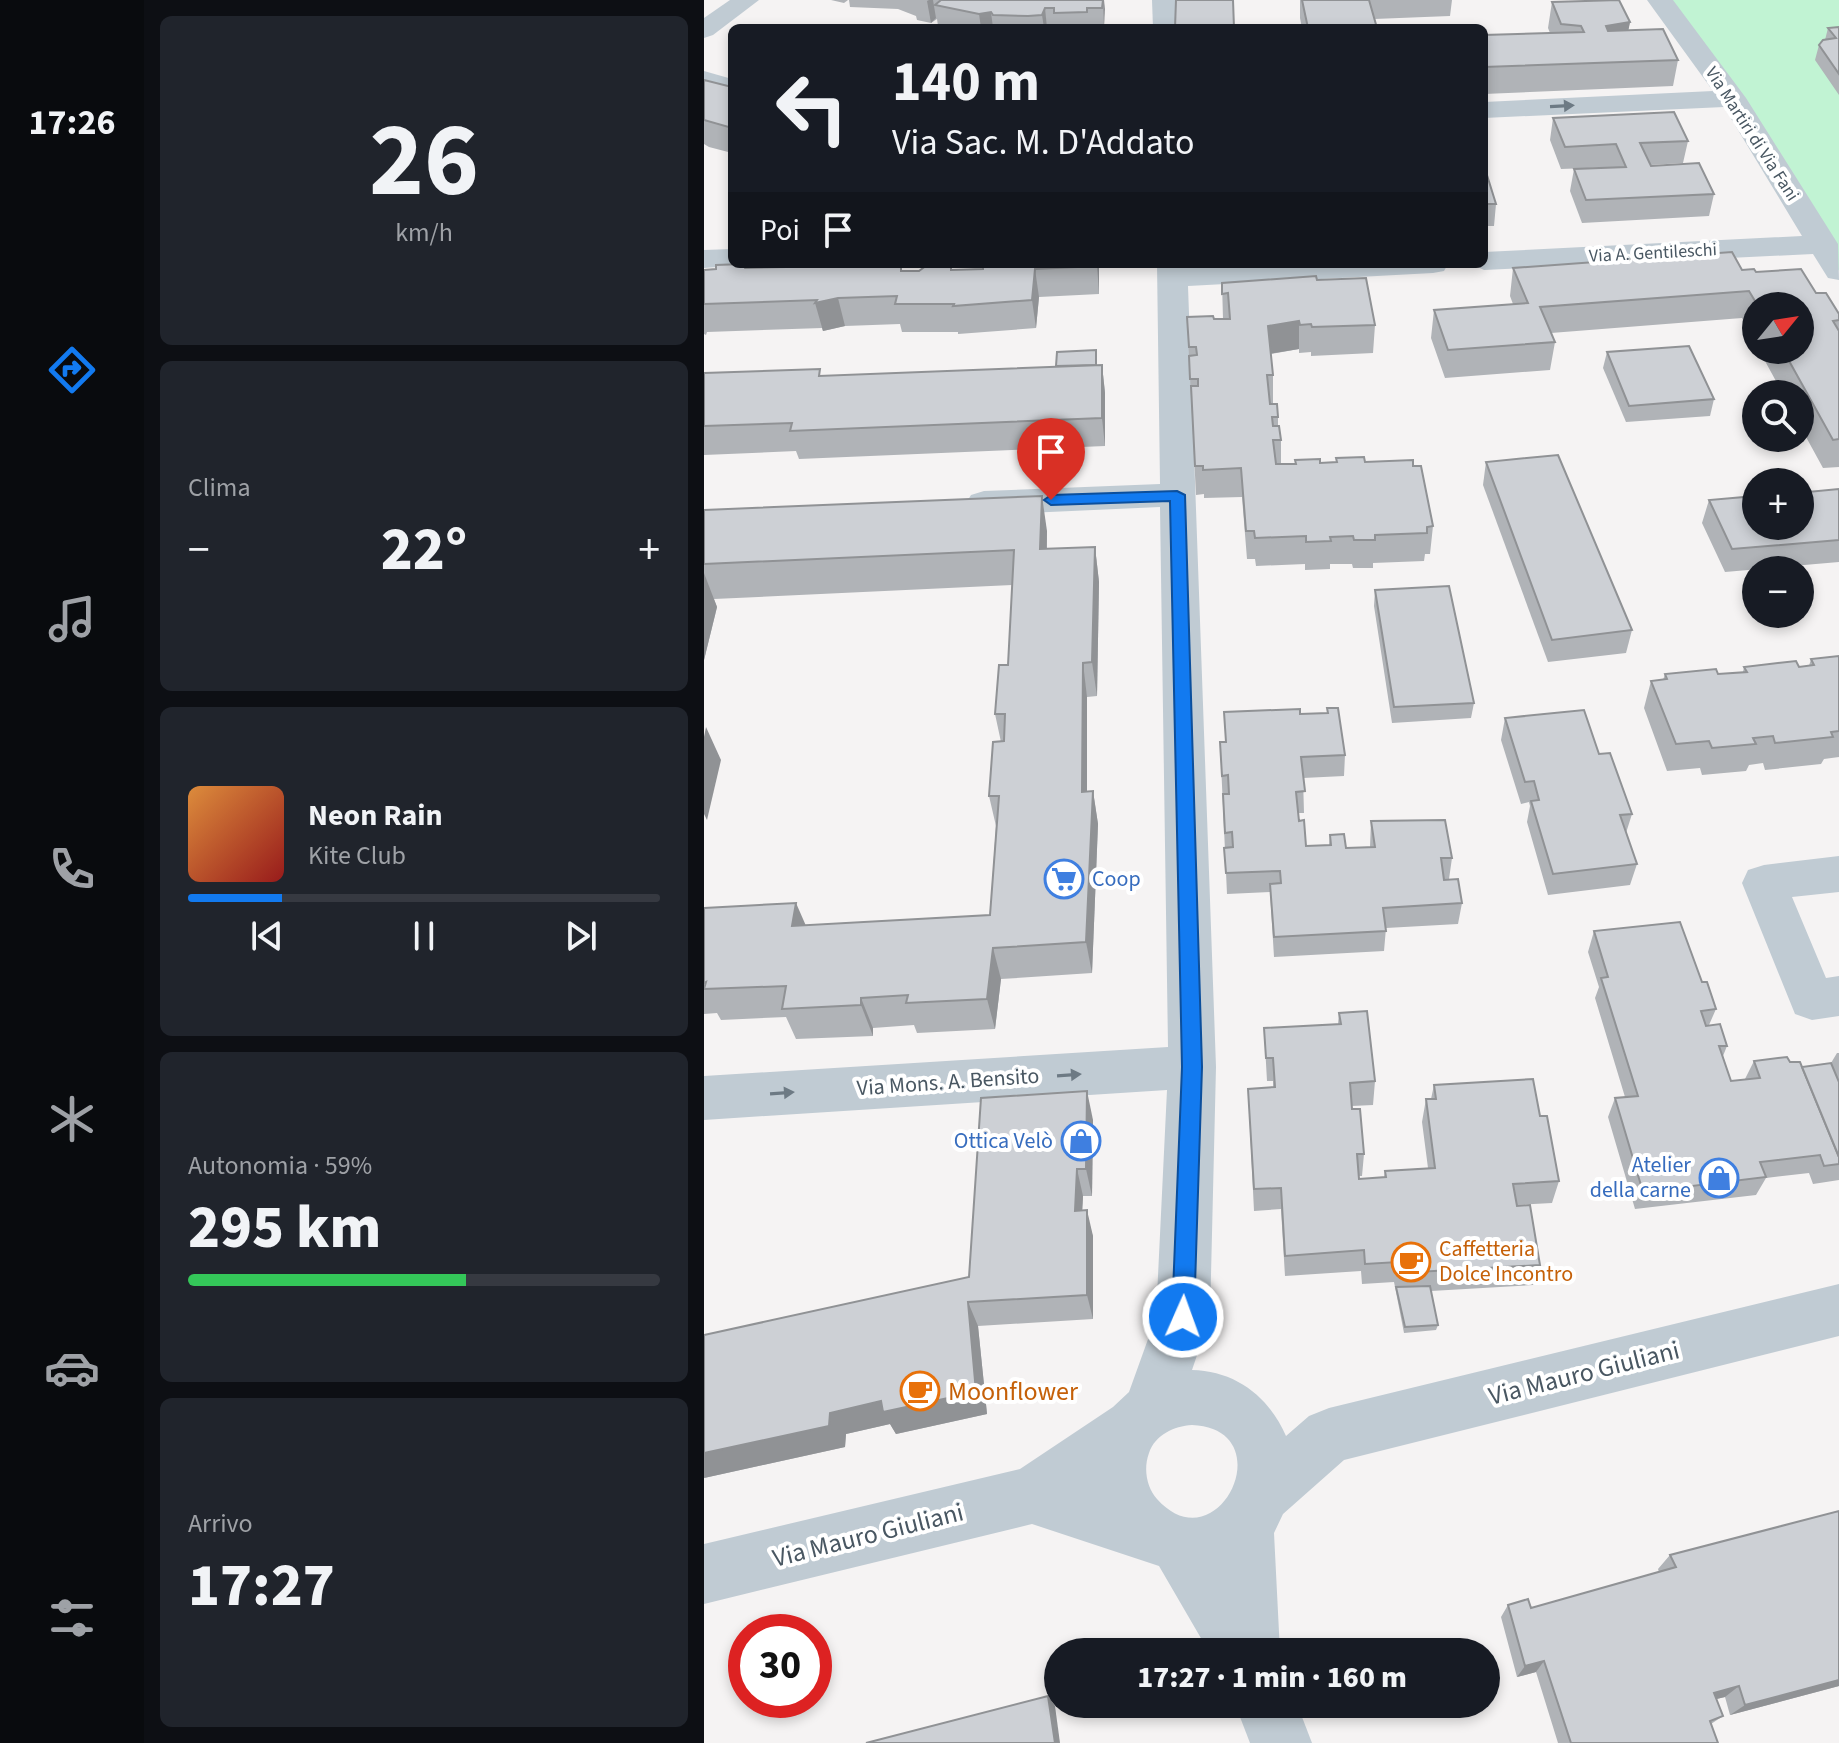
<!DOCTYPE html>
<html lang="it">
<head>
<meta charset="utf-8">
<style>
	body { margin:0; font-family:"Source Sans 3",sans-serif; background:#20242c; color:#f1f3f6; height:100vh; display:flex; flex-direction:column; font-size:30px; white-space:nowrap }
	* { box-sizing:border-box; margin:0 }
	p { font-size:26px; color:#9ea1a6 }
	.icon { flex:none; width:44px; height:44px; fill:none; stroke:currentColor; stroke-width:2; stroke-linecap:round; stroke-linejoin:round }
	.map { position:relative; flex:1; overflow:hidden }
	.side { display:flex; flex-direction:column; gap:16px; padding:16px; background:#0d0f14; width:560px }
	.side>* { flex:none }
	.top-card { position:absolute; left:24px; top:24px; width:760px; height:244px; border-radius:12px; box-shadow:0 4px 12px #0003; background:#171b24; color:#f1f3f6; overflow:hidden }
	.needle { width:52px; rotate:60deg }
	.controls { position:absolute; left:1038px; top:292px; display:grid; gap:16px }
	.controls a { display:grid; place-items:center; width:72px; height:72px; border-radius:50%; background:#171b24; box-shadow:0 4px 12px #0003; font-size:40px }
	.speed { position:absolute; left:24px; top:1614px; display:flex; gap:16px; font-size:40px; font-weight:700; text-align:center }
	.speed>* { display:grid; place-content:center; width:104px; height:104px; border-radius:50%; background:#171b24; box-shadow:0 4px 12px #0003; line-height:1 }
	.speed .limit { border:12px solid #d22; background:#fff; color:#111 }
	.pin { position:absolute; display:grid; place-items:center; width:68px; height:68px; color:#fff; margin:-82px -34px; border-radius:50% 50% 50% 0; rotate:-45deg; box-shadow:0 0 8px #0007 }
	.pin .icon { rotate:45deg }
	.me { position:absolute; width:88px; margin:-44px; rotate:2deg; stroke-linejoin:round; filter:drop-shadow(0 0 6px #0008) }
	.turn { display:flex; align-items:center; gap:28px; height:168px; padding:0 32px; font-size:36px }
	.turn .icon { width:104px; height:104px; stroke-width:2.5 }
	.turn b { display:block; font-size:56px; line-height:68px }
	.then { display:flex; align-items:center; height:76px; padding:0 32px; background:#0003; gap:16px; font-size:30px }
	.big { font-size:60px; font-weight:800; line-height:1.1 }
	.side .card { flex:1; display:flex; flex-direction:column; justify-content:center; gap:12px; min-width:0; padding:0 28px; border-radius:12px; background:#20242c }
	.side .dial { align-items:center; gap:0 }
	.dial b { font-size:104px; line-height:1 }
	.song { display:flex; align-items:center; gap:24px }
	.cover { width:96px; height:96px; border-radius:12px; background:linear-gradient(135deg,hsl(30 70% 55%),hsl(0 70% 35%)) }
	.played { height:8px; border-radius:4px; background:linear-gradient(90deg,#127af0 20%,#363941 20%) }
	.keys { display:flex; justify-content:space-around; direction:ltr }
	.heat { display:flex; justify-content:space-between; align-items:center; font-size:44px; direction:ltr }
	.charge { height:12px; border-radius:6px; background:linear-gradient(90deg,#34c759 59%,#363941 0) }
	.trip { position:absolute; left:340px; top:1638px; width:456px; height:80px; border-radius:40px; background:#171b24; box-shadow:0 4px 12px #0003; font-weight:800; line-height:80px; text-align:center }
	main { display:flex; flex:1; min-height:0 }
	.tab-bar { display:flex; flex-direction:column; width:144px; justify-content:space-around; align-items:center; background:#090b0e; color:#9ea1a6 }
	.tab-bar .icon { width:56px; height:56px }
	.tab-bar .current { color:#127af0 }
	.tab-bar b { font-size:36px; color:#f1f3f6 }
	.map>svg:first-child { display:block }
</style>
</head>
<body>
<main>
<nav class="tab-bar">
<b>17:26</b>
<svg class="icon current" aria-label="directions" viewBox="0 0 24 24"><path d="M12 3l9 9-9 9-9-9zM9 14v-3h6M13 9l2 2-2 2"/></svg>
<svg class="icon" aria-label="music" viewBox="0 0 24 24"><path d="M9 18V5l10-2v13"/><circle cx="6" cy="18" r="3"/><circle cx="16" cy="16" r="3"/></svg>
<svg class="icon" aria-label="phone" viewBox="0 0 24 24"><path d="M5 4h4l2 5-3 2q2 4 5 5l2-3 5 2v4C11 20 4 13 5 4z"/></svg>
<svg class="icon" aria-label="climate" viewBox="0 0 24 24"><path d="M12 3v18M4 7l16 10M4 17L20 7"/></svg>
<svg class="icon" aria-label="car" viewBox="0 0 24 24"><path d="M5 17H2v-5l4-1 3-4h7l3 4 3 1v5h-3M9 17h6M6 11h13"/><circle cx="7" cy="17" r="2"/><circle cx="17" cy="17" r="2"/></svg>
<svg class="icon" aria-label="filters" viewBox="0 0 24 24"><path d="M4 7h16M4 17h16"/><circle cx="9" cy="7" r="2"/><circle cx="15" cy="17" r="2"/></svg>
</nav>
<section class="side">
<div class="card dial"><b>26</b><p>km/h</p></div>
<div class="card"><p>Clima</p>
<div class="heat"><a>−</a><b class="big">22°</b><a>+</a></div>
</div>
<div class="card">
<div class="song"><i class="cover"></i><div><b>Neon Rain</b><p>Kite Club</p></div></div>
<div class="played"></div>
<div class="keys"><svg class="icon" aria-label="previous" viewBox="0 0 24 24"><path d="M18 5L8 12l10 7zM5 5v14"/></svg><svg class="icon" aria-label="pause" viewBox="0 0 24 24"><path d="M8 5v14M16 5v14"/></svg><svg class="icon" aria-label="next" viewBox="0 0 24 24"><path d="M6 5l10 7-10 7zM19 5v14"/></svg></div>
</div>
<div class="card"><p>Autonomia · 59%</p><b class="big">295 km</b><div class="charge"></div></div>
<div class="card"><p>Arrivo</p><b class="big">17:27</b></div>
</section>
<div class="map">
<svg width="1135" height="1743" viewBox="0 0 1135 1743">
	<rect width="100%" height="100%" fill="#f5f3f3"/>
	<polygon fill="#c1f3d3" points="957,0 1135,0 1135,271 1028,98"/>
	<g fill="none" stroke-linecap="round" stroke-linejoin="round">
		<g fill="#c0cbd3" fill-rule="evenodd">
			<polygon points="448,0 474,0 475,28 449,28"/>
			<polygon points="943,0 969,0 1042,98 1134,244 1135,280 1124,278 1109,254 780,270 767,264 780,264 780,252 1098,236 1020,107 780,118 780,102 1009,91"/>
			<polygon points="0,71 28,79 28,95 0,87"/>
			<polygon points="28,249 28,264 39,265 0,268 0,250"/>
			<path d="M453 264H483L484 267 744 264 740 271 729 273 484 286 512 1067 506 1317 488 1370C532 1371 565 1397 582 1436L605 1416 625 1408 1135 1284V1336L640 1460 579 1514 570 1533 576 1652H505L455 1566 328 1524 0 1604V1544L316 1469 409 1407 425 1392 452 1317 463 1090 0 1120V1076L464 1047 456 507 280 515 267 511 262 503 267 495 280 491 456 484ZM488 1425C580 1429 514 1567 453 1499 443 1488 439 1469 445 1453 451 1435 470 1426 488 1425Z"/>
			<polygon points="1135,856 1135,892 1088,897 1122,978 1135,976 1135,1016 1108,1020 1091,1014 1038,883 1044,870 1060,865"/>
			<polygon points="531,1704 593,1704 608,1743 546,1743"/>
		</g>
		<polygon fill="#c0cbd3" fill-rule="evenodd" points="26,0 55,0 9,35 0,38 0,18"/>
	</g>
	<g fill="#b0b3b7">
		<polygon points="127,0 144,0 140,3"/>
		<polygon points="145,0 400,0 400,28 241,28 234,26 233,19 227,23 213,20 212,16 194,9 146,7"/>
		<polygon points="596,0 748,0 746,16 670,19 673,28 598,28 596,18"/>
		<polygon points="848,2 926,22 924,30 974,60 969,86 780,94 780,35 846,33 844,28"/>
		<polygon points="1135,27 1135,95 1111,60 1115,45 1121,40 1124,28"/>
		<polygon points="0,80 28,87 28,153 5,147 0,144"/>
		<polygon points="849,118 984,141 979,163 946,165 1010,194 1005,216 878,223 866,191 870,169 909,167 857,169 846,140"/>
		<polygon points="780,172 792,204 790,226 780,226"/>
		<polygon points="197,264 198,271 327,267 327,264 395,264 395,294 335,297 332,328 254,334 254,332 198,332 196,324 141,326 119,331 118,328 3,332 2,335 0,334 0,270"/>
		<polygon points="809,268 1038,270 1052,272 1112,293 1135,314 1135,467 1119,468 1096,426 1096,394 1079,394 1055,350 1096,350 1096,306 1052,306 1052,345 1038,318 847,333 851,342 846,370 741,378 727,338 730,310 809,304 806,296"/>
		<polygon points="613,280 671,325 669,353 607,356 607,352 595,353 595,349 567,354 569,375 569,403 574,417 574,426 577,440 577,464 632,462 632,458 709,466 729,526 726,554 721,554 720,561 669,563 669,568 649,568 648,564 626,564 626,569 601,570 601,564 552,566 551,559 543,559 538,497 500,498 500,494 492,495 483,317 519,319 518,283"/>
		<polygon points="903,352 1010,399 1006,416 922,422 899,368"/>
		<polygon points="398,365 401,393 401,446 95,459 92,451 0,455 0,373 118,376"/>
		<polygon points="782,462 928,630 922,653 844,662 779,485"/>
		<polygon points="1048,489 1104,492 1135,489 1135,562 1021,572 998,523 1005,500 1046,497"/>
		<polygon points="0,510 343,531 343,549 391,547 395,582 393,696 383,697 383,792 389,791 394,824 388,973 297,979 291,1029 213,1033 210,1025 169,1028 169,1036 92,1039 82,1017 17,1020 13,1013 0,1014 0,908 101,925 286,915 292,826 285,796 297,742 291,714 304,665 308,585 10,599 13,607 0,660"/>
		<polygon points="671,590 770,703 767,718 688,723 670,606"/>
		<polygon points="1135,656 1135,757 1120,759 1117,764 1061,770 1059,763 1045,765 1042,771 998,775 996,768 963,771 940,708 947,681 959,680 961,674 1014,674 1039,672 1040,667 1105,666 1107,659"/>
		<polygon points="623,708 641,755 640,776 599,778 600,813 594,813 595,821 602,846 625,845 626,835 642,848 666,847 667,821 748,858 745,879 740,879 758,903 754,924 682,928 680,951 570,957 566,892 523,894 516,742 521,742 596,714 623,713"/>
		<polygon points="801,718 895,754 928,814 922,833 933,864 926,885 844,895 823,822 826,806 825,802 817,804 797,740"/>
		<polygon points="890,931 998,982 1012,1009 1005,1025 1023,1046 1019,1056 1027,1081 1041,1079 1050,1061 1086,1062 1098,1067 1127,1063 1133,1053 1135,1053 1135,1180 1109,1184 1105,1173 1062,1178 1052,1195 931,1209 904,1117 911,1098 921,1097 891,998 895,987 884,952"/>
		<polygon points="635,1013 671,1081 669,1105 648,1106 660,1154 658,1176 655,1176 655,1179 680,1177 681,1171 724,1168 718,1122 722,1099 727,1099 730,1085 836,1116 855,1181 848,1203 813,1205 836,1265 829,1285 727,1291 734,1325 732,1330 700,1333 690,1282 658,1284 657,1271 581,1276 577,1209 550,1211 544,1089 569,1087 569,1081 563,1081 560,1028 634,1024"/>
		<polygon points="389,1120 388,1196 379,1196 378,1210 389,1236 389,1319 274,1326 283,1414 192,1434 186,1424 142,1434 141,1447 0,1478 265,1277"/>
		<polygon points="1135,1511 1135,1686 1026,1715 1021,1697 1012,1699 1019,1716 1007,1724 1014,1743 854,1743 832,1672 813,1677 797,1617 804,1605 827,1608 955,1572 954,1569 966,1555"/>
	</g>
	<g fill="#909295">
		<polygon points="225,0 229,0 232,18 227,23 223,1"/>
		<polygon points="399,0 400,0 401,9 400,28"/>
		<polygon points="341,8 343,28 340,28 338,15"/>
		<polygon points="287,12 289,28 277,28 275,14"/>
		<polygon points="926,22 921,48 898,53 902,26"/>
		<polygon points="393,264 395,264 395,294"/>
		<polygon points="331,269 335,297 332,328 328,300"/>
		<polygon points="134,298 141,326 119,331 111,303"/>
		<polygon points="595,321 595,349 564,354 564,326"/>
		<polygon points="398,365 401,393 401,446 398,418"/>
		<polygon points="338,496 343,531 342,584 336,549"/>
		<polygon points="391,547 395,582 393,696 388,662"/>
		<polygon points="0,573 13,607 0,660"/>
		<polygon points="379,663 383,697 383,825 378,792"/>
		<polygon points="2,727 17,760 3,820 0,814 0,737"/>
		<polygon points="389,791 394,824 388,973 382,942"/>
		<polygon points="92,903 106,935 88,926"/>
		<polygon points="289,948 297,979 291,1029 283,999"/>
		<polygon points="157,998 169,1028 169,1036 157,1005"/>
		<polygon points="383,1091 389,1120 388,1196 382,1169"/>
		<polygon points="373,1169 379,1196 377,1237 371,1211"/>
		<polygon points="383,1210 389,1236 389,1319 383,1295"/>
		<polygon points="264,1302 274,1326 283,1414 192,1434 186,1424 142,1434 141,1447 0,1478 0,1453 126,1413"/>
		<polygon points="840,1661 832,1672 813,1677 821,1666"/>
		<polygon points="1135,1680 1135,1686 1026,1715 1041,1705"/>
		<polygon points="1035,1686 1021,1697 996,1703 1010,1693"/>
		<polygon points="344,1696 351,1706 356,1743 351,1743"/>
	</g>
	<g fill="#cdd0d5" stroke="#909295" stroke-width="2">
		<polygon points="237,0 399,0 398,8 383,8 383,12 350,13 350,8 341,8 338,15 324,16 289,15 287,12 275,14 231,5"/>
		<polygon points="472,0 529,0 530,28 471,28"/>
		<polygon points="598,0 665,0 673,28 604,28"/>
		<polygon points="915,0 926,22 902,26 904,31 959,29 974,60 780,67 780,35 880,32 877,26 857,24 848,2"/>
		<polygon points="1135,27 1135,74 1115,45 1119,40 1132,38 1124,28"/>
		<polygon points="0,80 28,87 28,128 0,120"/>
		<polygon points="970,112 984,141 936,143 947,166 995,163 1010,194 882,200 870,169 922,167 912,144 861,147 849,118"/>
		<polygon points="780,172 782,172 792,204 780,204"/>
		<polygon points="1028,252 1038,270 1050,269 1052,272 1097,269 1112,293 1122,293 1135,314 1135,320 1129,321 1135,331 1135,439 1129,440 1079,350 1096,350 1096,306 1054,306 1045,291 836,307 851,342 744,350 730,310 824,303 809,268"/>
		<polygon points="39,264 41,268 82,267 87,264 113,264 112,266 147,266 147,264 197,264 197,271 215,271 223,265 247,265 247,270 279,269 279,264 308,264 310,267 330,266 331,264 393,264 393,266 331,269 328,300 249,306 250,304 191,304 193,296 134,298 111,303 113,300 0,304 0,270 12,269 12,265"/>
		<polygon points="612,276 613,280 662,278 671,325 608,327 607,324 596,325 595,321 564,326 569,375 563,375 566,404 573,404 574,417 568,417 569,426 575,426 577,440 569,440 572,464 592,464 591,460 616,459 616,463 633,462 632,458 660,457 661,462 709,460 709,466 717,466 729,526 723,527 723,533 671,535 671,540 650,540 649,536 626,537 627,541 602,542 602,536 551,538 550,531 542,531 537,468 499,470 499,466 491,466 487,386 494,386 494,379 486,379 485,356 493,355 492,347 485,347 483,317 509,316 510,319 526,319 524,293 518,294 518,283"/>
		<polygon points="985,346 1010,399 925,406 903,352"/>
		<polygon points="392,350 392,365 352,366 353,352"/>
		<polygon points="398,365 398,418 86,431 88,423 0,426 0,373 116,369 115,376"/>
		<polygon points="854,455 928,630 848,640 782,462"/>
		<polygon points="1096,485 1100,485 1104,492 1135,489 1135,540 1028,549 1005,500 1051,496 1048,489 1052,489 1052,526 1096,526"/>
		<polygon points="338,496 336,549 391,547 388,662 379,663 378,792 389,791 382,942 289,948 283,999 202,1003 204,995 157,998 157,1005 78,1009 82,986 0,989 2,982 0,983 0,908 92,903 88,926 286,915 295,796 285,796 289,742 300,741 301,714 291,714 295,665 304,665 310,550 0,564 0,510"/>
		<polygon points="745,586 770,703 690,707 671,590"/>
		<polygon points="1135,656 1135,731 1127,732 1129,737 1071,743 1069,736 1049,738 1052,744 1008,748 1005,741 972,744 947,681 963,679 961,674 1012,669 1014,674 1043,672 1040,667 1092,661 1095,667 1110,665 1107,659"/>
		<polygon points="623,708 634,708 641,755 597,757 601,791 592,792 595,821 600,820 602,846 627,845 626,835 640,834 642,848 671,847 667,821 741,820 748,858 737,858 740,880 754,879 758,903 679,908 682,931 570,937 566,884 577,883 576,871 522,873 520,848 529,847 528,832 521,833 519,794 525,794 524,775 518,776 516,742 522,742 520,712 596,709 596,714 624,713"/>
		<polygon points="880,710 895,754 906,753 928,814 916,815 933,864 849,874 827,801 835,800 830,781 821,782 801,718"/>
		<polygon points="976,922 998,982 1003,982 1012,1009 997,1011 1002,1026 1016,1024 1023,1046 1015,1046 1027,1081 1056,1078 1050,1061 1083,1057 1086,1062 1096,1062 1135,1157 1135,1164 1120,1166 1116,1155 1056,1162 1062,1177 939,1192 911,1098 934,1096 897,978 904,977 890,931"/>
		<polygon points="663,1011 671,1081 646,1083 648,1109 656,1109 660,1154 653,1154 655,1179 682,1177 681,1171 731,1168 722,1099 732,1099 730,1085 829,1079 836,1116 843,1116 855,1181 809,1184 813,1206 826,1205 836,1265 695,1273 694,1262 661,1264 660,1250 581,1256 577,1188 550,1189 544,1089 571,1087 569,1058 562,1058 560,1028 637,1024 635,1013"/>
		<polygon points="1127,1063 1135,1082 1135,1157 1098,1067"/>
		<polygon points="383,1091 382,1169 373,1169 371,1211 383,1210 383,1295 264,1302 272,1392 179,1412 177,1401 126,1413 125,1426 0,1453 0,1335 265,1277 277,1098"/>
		<polygon points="726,1286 734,1325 701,1327 692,1287"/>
		<polygon points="1135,1511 1135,1680 1041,1705 1035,1686 1010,1693 1019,1716 1006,1721 1014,1743 867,1743 840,1661 821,1666 804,1605 824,1599 827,1608 972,1567 966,1555"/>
		<polygon points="344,1696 351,1743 162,1743"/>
	</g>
	<defs><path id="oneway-solid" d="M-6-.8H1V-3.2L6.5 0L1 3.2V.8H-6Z" transform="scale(2)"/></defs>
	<g fill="#6d7a84">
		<use href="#oneway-solid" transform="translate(858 106) rotate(-3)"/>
		<use href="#oneway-solid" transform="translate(365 1075) rotate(-4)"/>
		<use href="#oneway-solid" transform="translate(78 1093) rotate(-4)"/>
	</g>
	<polygon fill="#127af0" stroke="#0c4f9c" stroke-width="2" points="473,491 481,495 498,1067 490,1317 487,1325 479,1328 471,1325 468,1317 478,1067 466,501 347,505 340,500 347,495"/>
	<defs>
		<symbol id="supermarket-ring" viewBox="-11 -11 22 22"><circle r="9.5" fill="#fff" stroke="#3f7fe0" stroke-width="1.5"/><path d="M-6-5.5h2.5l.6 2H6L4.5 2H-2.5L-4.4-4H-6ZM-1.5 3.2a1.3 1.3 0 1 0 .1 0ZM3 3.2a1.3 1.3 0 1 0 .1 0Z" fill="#3f7fe0"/></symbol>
		<symbol id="shop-ring" viewBox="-11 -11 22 22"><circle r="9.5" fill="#fff" stroke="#3f7fe0" stroke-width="1.5"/><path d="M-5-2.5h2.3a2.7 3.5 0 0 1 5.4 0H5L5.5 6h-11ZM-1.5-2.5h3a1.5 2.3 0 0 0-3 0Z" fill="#3f7fe0"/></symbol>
		<symbol id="cafe-ring" viewBox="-11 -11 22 22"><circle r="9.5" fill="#fff" stroke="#e8710a" stroke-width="1.5"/><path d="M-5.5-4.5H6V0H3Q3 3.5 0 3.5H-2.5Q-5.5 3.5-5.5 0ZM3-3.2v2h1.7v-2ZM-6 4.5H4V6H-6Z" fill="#e8710a"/></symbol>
	</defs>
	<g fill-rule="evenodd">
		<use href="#supermarket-ring" x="338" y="857" width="44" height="44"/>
		<use href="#shop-ring" x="355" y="1119" width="44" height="44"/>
		<use href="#shop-ring" x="993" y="1156" width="44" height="44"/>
		<use href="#cafe-ring" x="685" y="1240" width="44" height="44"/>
		<use href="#cafe-ring" x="194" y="1369" width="44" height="44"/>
	</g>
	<g text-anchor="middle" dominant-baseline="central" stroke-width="8" stroke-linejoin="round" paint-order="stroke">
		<g font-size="18" fill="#495762" stroke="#fff">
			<text transform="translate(1048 134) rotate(57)">Via Martiri di Via Fani</text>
			<text transform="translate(949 253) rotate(-3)">Via A. Gentileschi</text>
		</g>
		<g font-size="22" fill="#366cbe" stroke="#fff" text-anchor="end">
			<text x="388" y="879" text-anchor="start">Coop</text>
			<text x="349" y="1141">Ottica Velò</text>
			<text x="987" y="1165">Atelier<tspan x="987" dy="25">della carne</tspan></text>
		</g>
		<g font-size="22" fill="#495762" stroke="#fff">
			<text transform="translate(244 1082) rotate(-4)">Via Mons. A. Bensito</text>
		</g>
		<g font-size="22" fill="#c56008" stroke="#fff" text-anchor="start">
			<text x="735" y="1249">Caffetteria<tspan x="735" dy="25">Dolce Incontro</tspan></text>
		</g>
		<g font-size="26" fill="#495762" stroke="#fff">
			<text transform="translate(880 1373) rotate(-14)">Via Mauro Giuliani</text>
			<text transform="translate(164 1535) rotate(-14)">Via Mauro Giuliani</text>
		</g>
		<g font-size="26" fill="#c56008" stroke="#fff" text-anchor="start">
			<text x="244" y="1391">Moonflower</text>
		</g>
	</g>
</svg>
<div class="controls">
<a><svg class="needle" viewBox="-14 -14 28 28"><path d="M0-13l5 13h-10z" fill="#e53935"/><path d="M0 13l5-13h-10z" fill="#9ea1a6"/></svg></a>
<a><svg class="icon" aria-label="search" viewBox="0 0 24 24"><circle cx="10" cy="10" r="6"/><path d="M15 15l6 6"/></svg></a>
<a>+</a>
<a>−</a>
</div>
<div class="speed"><div class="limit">30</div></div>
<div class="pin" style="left:347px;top:500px;background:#d93025"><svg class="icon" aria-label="arrive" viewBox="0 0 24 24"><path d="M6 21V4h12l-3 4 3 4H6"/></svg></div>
<svg class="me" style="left:479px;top:1317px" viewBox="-20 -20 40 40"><circle r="17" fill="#127af0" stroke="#fff" stroke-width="3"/><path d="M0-11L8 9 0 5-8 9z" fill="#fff"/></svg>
<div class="trip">17:27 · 1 min · 160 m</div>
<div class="top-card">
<div class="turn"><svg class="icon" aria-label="left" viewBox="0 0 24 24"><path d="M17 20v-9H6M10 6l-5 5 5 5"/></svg><div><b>140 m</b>Via Sac. M. D'Addato</div></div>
<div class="then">Poi<svg class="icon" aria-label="arrive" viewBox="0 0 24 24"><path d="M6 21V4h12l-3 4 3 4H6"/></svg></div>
</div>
</div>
</main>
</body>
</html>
